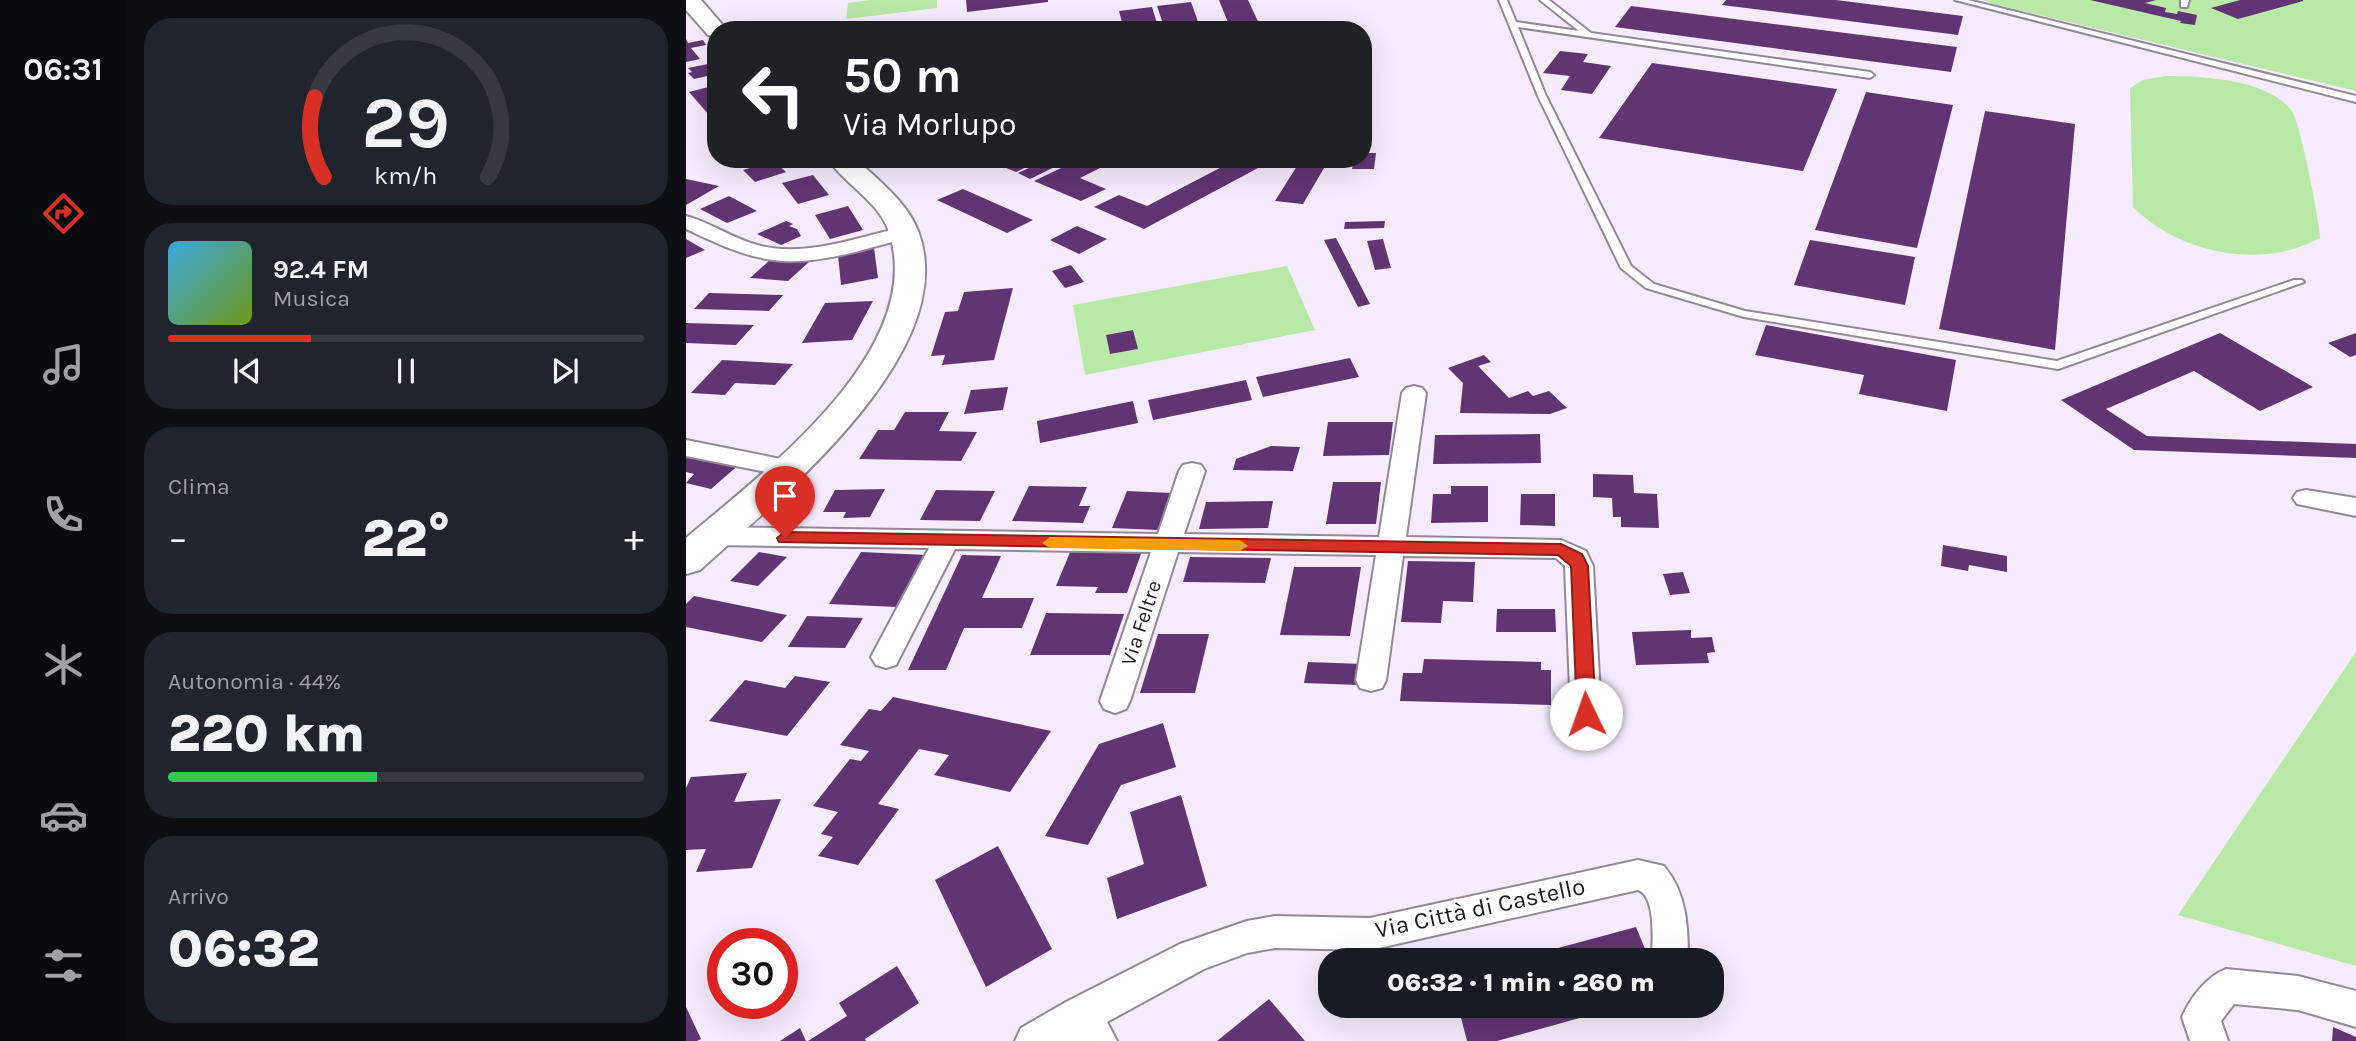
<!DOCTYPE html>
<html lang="it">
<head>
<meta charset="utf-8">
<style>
	body { margin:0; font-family:Karla,sans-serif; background:#20242c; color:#f1f3f6; height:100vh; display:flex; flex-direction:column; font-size:26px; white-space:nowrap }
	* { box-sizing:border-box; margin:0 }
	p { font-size:23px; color:#9ea1a6 }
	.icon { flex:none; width:38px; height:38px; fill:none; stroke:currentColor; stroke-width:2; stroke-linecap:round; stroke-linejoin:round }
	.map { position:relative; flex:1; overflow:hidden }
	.details { display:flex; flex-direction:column; gap:18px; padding:18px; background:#0d0f14; width:560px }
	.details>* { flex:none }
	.top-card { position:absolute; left:21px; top:21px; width:665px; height:147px; border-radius:28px; box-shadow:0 7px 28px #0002; background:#202124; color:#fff; overflow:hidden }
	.speed { position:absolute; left:21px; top:928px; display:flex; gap:14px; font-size:35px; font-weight:700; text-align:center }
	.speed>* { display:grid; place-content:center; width:91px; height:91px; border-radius:50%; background:#171b24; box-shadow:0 7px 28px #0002; line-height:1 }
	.speed .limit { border:10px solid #d22; background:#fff; color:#111 }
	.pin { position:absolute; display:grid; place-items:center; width:60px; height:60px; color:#fff; margin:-72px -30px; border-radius:50% 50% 50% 0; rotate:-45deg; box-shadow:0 0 7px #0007 }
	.pin .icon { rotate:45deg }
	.me { position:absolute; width:77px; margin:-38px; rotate:357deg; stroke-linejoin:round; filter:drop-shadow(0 0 5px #0008) }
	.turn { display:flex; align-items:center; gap:24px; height:147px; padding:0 21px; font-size:32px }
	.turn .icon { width:91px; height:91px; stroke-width:2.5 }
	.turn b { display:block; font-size:49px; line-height:60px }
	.big { font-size:52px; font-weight:800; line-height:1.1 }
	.details .widget { flex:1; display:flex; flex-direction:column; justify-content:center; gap:10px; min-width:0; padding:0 24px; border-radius:28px; background:#20242c }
	.details .dial { align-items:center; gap:0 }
	.dial svg { height:182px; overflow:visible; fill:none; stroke:#363941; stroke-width:7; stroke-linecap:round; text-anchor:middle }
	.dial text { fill:#f1f3f6; stroke:none }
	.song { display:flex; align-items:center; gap:21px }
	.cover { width:84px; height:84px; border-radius:10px; background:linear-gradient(135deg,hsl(200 70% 55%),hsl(80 70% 35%)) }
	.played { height:7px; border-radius:4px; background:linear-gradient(90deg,#d93025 30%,#363941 30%) }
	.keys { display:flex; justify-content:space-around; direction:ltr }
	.heat { display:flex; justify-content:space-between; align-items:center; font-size:38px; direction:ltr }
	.charge { height:10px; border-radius:5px; background:linear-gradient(90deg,#34c759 44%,#363941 0) }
	.trip { position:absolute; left:632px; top:948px; width:406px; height:70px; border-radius:28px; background:#171b24; box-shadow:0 7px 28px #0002; font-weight:800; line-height:70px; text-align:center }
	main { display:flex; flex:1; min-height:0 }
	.tab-bar { display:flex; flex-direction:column; width:126px; justify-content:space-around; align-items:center; background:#090b0e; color:#9ea1a6 }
	.tab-bar .icon { width:49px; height:49px }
	.tab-bar .active { color:#d93025 }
	.tab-bar b { font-size:32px; color:#f1f3f6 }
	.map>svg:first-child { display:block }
</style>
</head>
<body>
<main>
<nav class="tab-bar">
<b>06:31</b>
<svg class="icon active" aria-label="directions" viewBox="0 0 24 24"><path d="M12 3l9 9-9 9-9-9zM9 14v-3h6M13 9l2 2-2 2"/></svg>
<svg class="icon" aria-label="music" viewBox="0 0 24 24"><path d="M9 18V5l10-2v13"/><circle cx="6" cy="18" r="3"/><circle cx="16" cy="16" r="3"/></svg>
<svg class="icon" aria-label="phone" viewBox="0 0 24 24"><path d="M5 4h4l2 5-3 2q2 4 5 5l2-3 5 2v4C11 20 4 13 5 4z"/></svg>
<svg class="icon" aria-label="climate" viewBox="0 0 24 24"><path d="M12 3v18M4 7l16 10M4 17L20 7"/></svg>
<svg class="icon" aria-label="car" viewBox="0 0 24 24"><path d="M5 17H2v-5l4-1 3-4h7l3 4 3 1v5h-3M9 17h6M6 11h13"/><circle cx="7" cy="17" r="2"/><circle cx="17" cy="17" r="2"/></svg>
<svg class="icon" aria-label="filters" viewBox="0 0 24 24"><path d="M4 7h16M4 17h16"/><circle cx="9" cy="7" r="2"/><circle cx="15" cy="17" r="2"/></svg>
</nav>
<section class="details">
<div class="widget dial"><svg viewBox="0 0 100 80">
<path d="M14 69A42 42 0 1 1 86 69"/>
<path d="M14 69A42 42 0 0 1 10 34" stroke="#d93025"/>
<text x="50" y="56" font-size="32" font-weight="700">29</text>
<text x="50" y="72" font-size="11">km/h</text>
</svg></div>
<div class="widget">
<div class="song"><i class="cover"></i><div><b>92.4 FM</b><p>Musica</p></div></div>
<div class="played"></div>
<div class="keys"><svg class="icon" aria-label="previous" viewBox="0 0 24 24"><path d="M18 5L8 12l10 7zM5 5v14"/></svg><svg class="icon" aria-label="pause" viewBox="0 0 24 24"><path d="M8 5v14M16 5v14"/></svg><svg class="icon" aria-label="next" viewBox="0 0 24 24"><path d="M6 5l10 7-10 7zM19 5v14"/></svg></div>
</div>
<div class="widget"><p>Clima</p>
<div class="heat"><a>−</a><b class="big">22°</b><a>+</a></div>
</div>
<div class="widget"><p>Autonomia · 44%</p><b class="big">220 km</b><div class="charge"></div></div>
<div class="widget"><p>Arrivo</p><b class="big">06:32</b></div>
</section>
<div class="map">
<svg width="1670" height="1041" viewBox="0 0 1670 1041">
	<rect width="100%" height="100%" fill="#f6ebfc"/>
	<g fill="#b9e9a6" fill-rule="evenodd">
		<polygon points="184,0 251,0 251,8 160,19 162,3"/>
		<polygon points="1298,0 1670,0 1670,91 1307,4"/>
		<path d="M1479 76C1516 76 1582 79 1606 111 1614 122 1633 220 1634 238 1576 270 1494 254 1447 207L1444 88 1457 80Z"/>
		<path d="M601 266 629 330 399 375 387 305ZM447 330 451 349 424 354 420 335Z"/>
		<polygon points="1670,652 1670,966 1492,915"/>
	</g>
	<g fill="#613574">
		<polygon points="280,0 362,0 362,2 281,12"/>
		<polygon points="533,0 562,0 576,30 545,30"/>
		<polygon points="1040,0 1150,0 1277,16 1272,35 1036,5"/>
		<polygon points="1404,0 1470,0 1459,3 1480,8 1479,12 1491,14 1492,11 1511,15 1509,25 1494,23 1495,21"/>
		<polygon points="1554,0 1617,0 1617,1 1552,19 1525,8"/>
		<polygon points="505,2 515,30 479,30 471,6"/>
		<polygon points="945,6 1271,47 1265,72 929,27"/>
		<polygon points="466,7 473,30 438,30 433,11"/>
		<polygon points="0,39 2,43 17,40 20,45 5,48 14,59 0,62"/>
		<polygon points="874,51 902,54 897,62 925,66 906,94 875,90 884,76 857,73"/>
		<polygon points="27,63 30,74 8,79 2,73 6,72 2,68"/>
		<polygon points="966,63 1151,89 1117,171 913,138"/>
		<polygon points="30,85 30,114 23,115 3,92"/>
		<polygon points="1180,92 1267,105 1231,248 1129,230"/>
		<polygon points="1299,111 1389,124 1369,350 1253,329"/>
		<polygon points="677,153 690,153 688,169 666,169 668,159 677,159"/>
		<polygon points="329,159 357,159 330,172 315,166"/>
		<polygon points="362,159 385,159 344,179 332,173"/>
		<polygon points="394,159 432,159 394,178 420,189 395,201 348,181"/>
		<polygon points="551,159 589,159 458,229 408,207 433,195 461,206"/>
		<polygon points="88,161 100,172 69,182 57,170"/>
		<polygon points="611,166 638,168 617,204 589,201"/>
		<polygon points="127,175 143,195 112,204 96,183"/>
		<polygon points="0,179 33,186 0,205"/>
		<polygon points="277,189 347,220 321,233 251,200"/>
		<polygon points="43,196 71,211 41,223 14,209"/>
		<polygon points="162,206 177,230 144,239 129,215"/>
		<polygon points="100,221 107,224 103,226 111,229 115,236 95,245 71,234"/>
		<polygon points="699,221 698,228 658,229 659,222"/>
		<polygon points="391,226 421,239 393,254 364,240"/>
		<polygon points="650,238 684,304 672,307 638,240"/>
		<polygon points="0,239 19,250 0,258"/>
		<polygon points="697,239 705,268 689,270 681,241"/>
		<polygon points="1124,240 1229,257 1219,305 1108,285"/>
		<polygon points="188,248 192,278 155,285 152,255"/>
		<polygon points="85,259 123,262 102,281 64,278"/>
		<polygon points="385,265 398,282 379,288 366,271"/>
		<polygon points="327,288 308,360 256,365 259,355 245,356 259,312 272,311 278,292"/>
		<polygon points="23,293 97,295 83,311 8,309"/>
		<polygon points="187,301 166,340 116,343 139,303"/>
		<polygon points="0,323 68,325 50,345 0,343"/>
		<polygon points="1080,325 1270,360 1261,411 1173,394 1178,375 1069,355"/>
		<polygon points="447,330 452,349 424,354 420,335"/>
		<polygon points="1534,333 1627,387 1574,411 1508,371 1420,409 1461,436 1670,444 1670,458 1448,450 1375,400"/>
		<polygon points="1670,333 1670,355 1664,357 1642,343"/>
		<polygon points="798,355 805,362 792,366 823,398 842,391 847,396 863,391 881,408 864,414 774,413 777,383 762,368"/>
		<polygon points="664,358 673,377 577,397 570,377"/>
		<polygon points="36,360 107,364 89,385 49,383 39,395 5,393"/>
		<polygon points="560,380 566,400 467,420 462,400"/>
		<polygon points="322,387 317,410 278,414 285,390"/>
		<polygon points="447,401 452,423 354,443 351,421"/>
		<polygon points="219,412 263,412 253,431 291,432 275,461 173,459 192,430 208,430"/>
		<polygon points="642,422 707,422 703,455 637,456"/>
		<polygon points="854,434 855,463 747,464 749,435"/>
		<polygon points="585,446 614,447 607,471 547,470 550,459"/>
		<polygon points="0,450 55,463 25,489 0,483 8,474 0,472"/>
		<polygon points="907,474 947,475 948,493 971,494 973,528 935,527 935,517 927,517 926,498 907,497"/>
		<polygon points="647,482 695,482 690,524 640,524"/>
		<polygon points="343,486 401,487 393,506 404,506 397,523 326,521"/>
		<polygon points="765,486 802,486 802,522 745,523 747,494 765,494"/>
		<polygon points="199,489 184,517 157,518 160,512 137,512 149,490"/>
		<polygon points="250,490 309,491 294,521 234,520"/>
		<polygon points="441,491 486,493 472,530 426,528"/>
		<polygon points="835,494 869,494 869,526 834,525"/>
		<polygon points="587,501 582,528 513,529 520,502"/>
		<polygon points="1257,545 1321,556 1321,572 1283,565 1282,571 1255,566"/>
		<polygon points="385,550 456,551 441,593 409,593 412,587 370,586"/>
		<polygon points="73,552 101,557 72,586 44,581"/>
		<polygon points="175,552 241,555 211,607 143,604"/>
		<polygon points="276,555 315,556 296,598 348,598 336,628 278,628 260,670 222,670"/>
		<polygon points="504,557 585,558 579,583 497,582"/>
		<polygon points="722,561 789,562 787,602 757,601 755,623 715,622"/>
		<polygon points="608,567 675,567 664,636 594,635"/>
		<polygon points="997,572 1004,593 984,595 977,574"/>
		<polygon points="8,596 101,615 76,642 0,627 0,604"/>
		<polygon points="811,609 869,609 870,632 810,632"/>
		<polygon points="360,613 438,614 424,655 344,655"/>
		<polygon points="121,616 177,618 159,648 102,647"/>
		<polygon points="1005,630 1005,638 1026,637 1029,652 1021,653 1023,663 950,665 946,632"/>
		<polygon points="472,634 523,634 509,693 454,693"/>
		<polygon points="738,659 855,662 855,670 865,670 865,705 714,701 717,673 736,673"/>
		<polygon points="622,662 677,664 673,685 618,683"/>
		<polygon points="109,676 144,682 101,736 23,721 59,680 99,688"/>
		<polygon points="207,697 365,731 324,792 248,775 263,755 233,749 192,804 213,809 172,865 132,856 147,837 135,834 152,812 127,806 164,759 175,761 183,751 154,745 183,709 195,711"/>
		<polygon points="477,723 490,767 435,785 402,845 359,836 413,744"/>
		<polygon points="61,773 48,802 95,799 66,868 10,872 20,849 0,850 0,788 5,777"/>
		<polygon points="495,795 521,886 431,919 421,878 458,864 444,812"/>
		<polygon points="312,846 366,949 300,987 249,880"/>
		<polygon points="950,927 964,961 828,961 828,960"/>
		<polygon points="211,966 233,1003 179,1039 180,1041 122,1041 161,1016 153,1003"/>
		<polygon points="583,999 619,1041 531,1041"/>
		<polygon points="772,1006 933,1006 933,1007 811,1041 781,1041"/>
		<polygon points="0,1007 15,1039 11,1041 0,1041"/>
		<polygon points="1647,1027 1670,1037 1670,1041 1646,1041"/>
		<polygon points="114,1028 120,1041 94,1041"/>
	</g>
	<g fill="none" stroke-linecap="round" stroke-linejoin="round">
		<defs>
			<g id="lane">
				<polygon points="813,0 821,0 830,22 893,31 854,0 863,0 905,33 1184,72 1188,75 1184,78 832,27 860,96 945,266 968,284 1059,311 1371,361 1608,280 1616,280 1618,282 1372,369 1058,317 960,288 935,268 852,96"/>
				<polygon points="1269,0 1282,0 1670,96 1670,102"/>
				<polygon points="1495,0 1503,0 1501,7 1495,7"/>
			</g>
			<g id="street">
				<path d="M0 216C26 223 49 240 75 246 122 257 172 237 218 227L225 229 228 233 225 237C181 248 132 266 87 260 56 256 28 242 0 229Z"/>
				<polygon points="728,386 736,388 740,393 720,537 875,540 900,551 907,566 915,714 911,722 900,726 889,722 885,714 879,566 870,558 717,556 700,680 696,688 685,691 674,688 670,680 690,555 492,552 444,701 440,709 429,713 418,709 414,701 465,552 269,549 210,665 200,668 190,665 185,657 243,548 27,545 18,542 14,536 18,530 27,527 472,534 493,471 497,465 506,463 515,465 519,471 498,534 693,537 716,393 720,388"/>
				<polygon points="0,440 100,460 109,462 113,468 109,474 100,476 0,456"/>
				<polygon points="1620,490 1670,498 1670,516 1611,504 1607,498 1611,492"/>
				<path d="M952 860 978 866C1001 894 1002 926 1002 961H966C966 943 971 897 952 890L684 950 589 948 561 953 518 969 421 1022 431 1041H329L335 1028 380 1002 494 944 561 921 589 916 684 918Z"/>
				<path d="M1540 969 1612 976 1670 991V1027L1612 1010 1548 1004 1535 1021 1542 1041H1504L1496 1017C1505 997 1520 977 1540 969Z"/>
			</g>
			<g id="secondary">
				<polygon points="0,0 15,0 41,30 30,30 30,37 22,35 0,10"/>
				<path d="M142 159H170C192 180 221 202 232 231 278 351 92 499 14 570L0 574V538C78 472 242 350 203 232 193 201 159 185 142 159Z"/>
			</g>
		</defs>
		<use href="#lane" stroke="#928897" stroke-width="4"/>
		<use href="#street" stroke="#928897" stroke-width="4"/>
		<use href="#secondary" stroke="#928897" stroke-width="4"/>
		<use href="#lane" fill="#fff" fill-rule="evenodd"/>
		<use href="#street" fill="#fff" fill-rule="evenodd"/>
		<use href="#secondary" fill="#fff" fill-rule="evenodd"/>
	</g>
	<polygon fill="#d93025" stroke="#8d1f18" stroke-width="2" points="99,532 875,544 896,554 902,566 910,714 907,719 900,721 894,719 891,714 885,566 872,555 93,542 91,538"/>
	<polygon fill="#f59e0b" points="364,537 554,540 562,546 554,551 364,548 356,543"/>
	<g text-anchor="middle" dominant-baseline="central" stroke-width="7" stroke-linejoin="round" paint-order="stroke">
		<g font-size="21" fill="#1d191e" stroke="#fff">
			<text transform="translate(455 623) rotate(-72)">Via Feltre</text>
		</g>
		<g font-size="24" fill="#1d191e" stroke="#fff">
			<text transform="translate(794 908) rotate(-12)">Via Città di Castello</text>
		</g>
	</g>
</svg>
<div class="speed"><div class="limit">30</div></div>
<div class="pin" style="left:99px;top:538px;background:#d93025"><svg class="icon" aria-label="arrive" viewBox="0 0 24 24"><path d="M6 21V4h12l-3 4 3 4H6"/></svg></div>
<svg class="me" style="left:900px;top:714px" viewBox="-20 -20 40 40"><circle r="19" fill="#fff"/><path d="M0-13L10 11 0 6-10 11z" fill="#d93025"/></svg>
<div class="trip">06:32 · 1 min · 260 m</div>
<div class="top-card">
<div class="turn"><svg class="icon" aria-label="left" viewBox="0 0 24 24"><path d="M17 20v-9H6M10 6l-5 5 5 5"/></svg><div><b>50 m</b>Via Morlupo</div></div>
</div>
</div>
</main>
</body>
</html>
